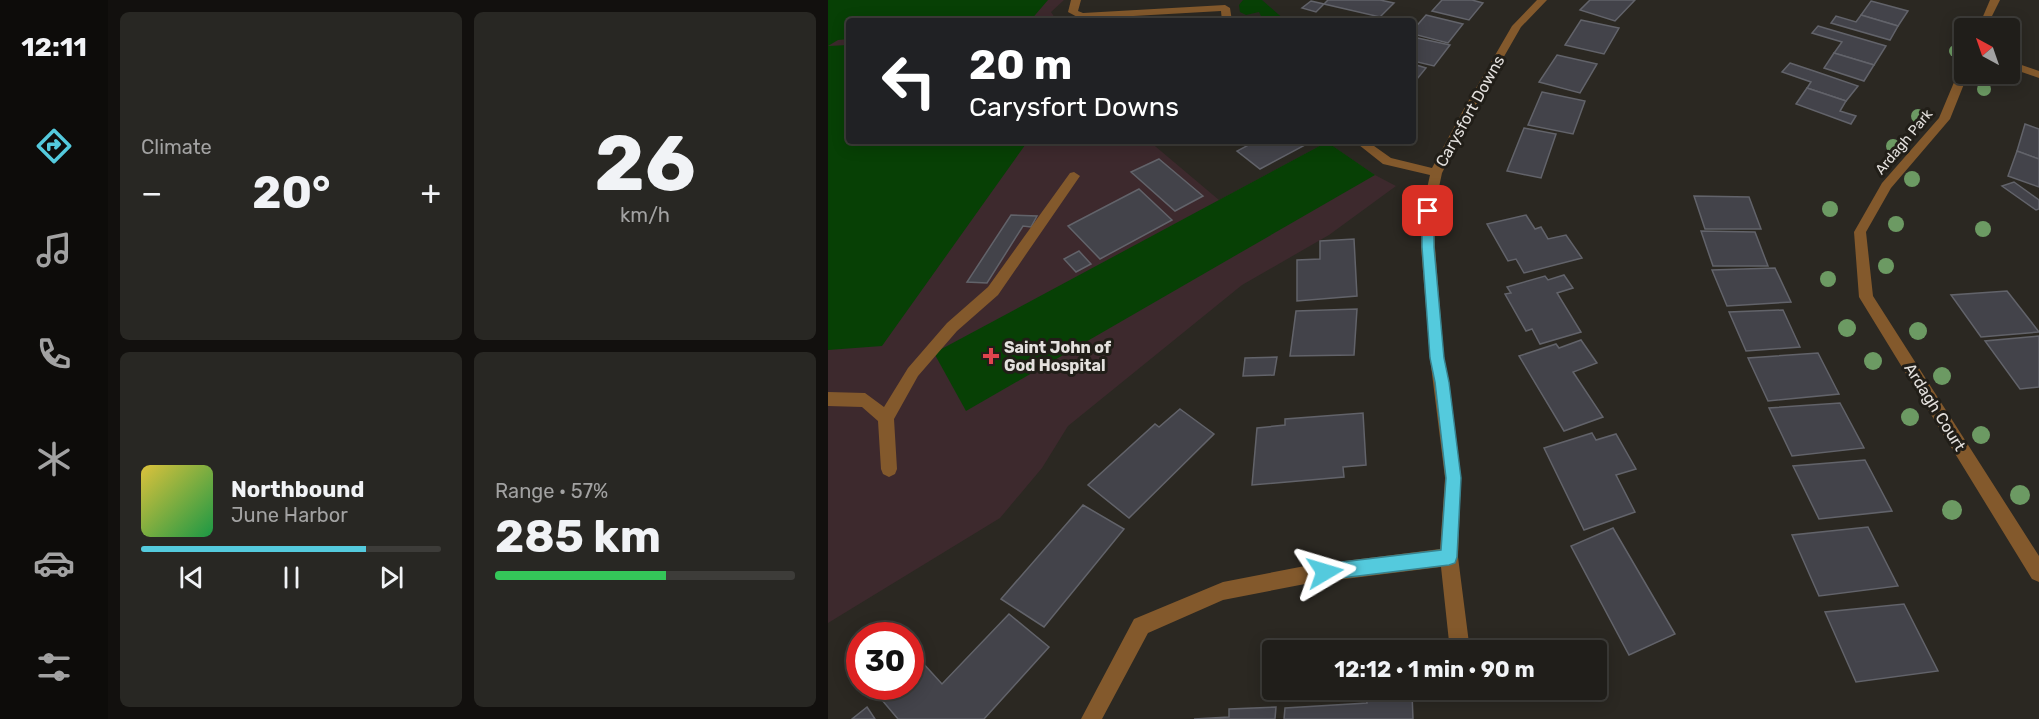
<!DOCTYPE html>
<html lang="en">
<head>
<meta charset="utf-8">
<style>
	body { margin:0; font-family:Rubik,sans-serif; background:#282723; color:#f1f3f6; height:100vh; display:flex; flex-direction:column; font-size:22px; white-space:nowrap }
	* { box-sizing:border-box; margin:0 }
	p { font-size:20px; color:#a2a2a2 }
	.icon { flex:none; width:33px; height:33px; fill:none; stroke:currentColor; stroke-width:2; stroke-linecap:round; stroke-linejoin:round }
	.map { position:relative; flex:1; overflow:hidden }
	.details { display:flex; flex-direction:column; gap:12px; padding:12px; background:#12100e; width:720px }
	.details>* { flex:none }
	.banner { position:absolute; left:18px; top:18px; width:570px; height:126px; border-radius:6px; box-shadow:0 3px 15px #0003,0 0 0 2px #3d3c39; background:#202124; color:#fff; overflow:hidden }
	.needle { width:39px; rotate:320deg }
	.fabs { position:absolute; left:1126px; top:18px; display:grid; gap:12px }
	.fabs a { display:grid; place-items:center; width:66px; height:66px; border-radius:6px; background:#201e1a; box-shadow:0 3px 15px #0003,0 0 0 2px #3d3c39; font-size:30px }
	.speed { position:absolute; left:18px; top:622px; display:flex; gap:12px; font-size:30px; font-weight:700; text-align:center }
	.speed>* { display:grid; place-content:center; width:78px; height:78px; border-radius:50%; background:#201e1a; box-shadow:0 3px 15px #0003,0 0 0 2px #3d3c39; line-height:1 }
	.speed .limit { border:9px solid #d22; background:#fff; color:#111 }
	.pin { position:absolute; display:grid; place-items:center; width:51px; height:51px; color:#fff; margin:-26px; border-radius:12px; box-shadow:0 3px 9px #0006 }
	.me { position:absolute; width:66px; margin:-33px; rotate:83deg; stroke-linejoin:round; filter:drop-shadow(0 0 4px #0008) }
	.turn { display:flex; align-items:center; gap:21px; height:126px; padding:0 24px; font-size:27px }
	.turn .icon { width:78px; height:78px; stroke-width:2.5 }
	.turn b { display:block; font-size:42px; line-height:51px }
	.big { font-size:45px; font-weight:700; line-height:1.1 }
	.details .tile { flex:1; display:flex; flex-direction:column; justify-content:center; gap:9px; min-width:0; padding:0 21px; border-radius:9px; background:#282723 }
	.details .dial { align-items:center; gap:0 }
	.dial b { font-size:78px; line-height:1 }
	.song { display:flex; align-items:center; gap:18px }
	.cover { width:72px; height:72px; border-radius:9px; background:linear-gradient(135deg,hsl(50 70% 55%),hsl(140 70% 35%)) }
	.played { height:6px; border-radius:3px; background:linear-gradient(90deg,#54cadd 75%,#3d3c39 75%) }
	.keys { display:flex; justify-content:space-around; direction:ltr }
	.heat { display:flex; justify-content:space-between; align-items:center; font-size:33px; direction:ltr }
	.charge { height:9px; border-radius:4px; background:linear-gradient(90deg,#34c759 57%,#3d3c39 0) }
	.details .tiles { flex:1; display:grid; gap:12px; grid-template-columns:repeat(2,1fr) }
	.trip { position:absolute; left:434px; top:640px; width:345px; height:60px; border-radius:6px; background:#201e1a; box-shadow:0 3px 15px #0003,0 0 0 2px #3d3c39; font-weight:700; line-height:60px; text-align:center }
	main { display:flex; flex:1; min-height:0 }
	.dock { display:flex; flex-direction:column; width:108px; justify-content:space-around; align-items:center; background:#0d0c0a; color:#a2a2a2 }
	.dock .icon { width:42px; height:42px }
	.dock .on { color:#54cadd }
	.dock b { font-size:27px; color:#f1f3f6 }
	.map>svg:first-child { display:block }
</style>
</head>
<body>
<main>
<nav class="dock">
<b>12:11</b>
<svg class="icon on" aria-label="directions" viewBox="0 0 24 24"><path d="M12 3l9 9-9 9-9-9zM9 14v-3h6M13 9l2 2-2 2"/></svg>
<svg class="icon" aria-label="music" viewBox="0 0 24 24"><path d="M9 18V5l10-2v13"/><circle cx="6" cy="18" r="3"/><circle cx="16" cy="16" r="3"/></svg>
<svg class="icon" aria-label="phone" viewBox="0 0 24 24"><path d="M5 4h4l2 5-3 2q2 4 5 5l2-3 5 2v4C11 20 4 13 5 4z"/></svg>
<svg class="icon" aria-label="climate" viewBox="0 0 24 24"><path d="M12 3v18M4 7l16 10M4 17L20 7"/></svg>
<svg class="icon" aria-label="car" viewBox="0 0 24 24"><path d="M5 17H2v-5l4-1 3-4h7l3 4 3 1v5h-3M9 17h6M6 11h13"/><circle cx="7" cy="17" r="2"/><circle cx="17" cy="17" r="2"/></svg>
<svg class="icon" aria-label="filters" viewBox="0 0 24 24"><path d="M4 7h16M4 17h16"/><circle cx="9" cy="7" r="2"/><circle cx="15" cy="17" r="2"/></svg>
</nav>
<section class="details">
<div class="tiles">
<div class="tile"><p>Climate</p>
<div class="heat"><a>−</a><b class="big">20°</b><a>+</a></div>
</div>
<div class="tile dial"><b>26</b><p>km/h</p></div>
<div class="tile">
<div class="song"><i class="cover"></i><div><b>Northbound</b><p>June Harbor</p></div></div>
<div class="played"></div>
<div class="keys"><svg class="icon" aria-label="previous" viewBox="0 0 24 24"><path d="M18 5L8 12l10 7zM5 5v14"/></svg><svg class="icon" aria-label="pause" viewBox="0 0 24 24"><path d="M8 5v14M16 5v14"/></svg><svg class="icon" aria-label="next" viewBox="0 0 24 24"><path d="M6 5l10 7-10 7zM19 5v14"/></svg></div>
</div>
<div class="tile"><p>Range · 57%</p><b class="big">285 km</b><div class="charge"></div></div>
</div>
</section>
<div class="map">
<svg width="1211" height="719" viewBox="0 0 1211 719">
	<rect width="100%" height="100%" fill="#2b2822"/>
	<polygon fill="#3d292d" points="0,0 236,0 223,12 229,21 21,21 21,141 321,141 391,200 499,142 547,175 568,186 501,235 414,285 240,426 214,468 172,518 0,623"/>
	<g fill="#074005">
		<polygon points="0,0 220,0 202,21 21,21 21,39 10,40 0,46 21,45 21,141 200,141 54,346 0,350"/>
		<polygon points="415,0 434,0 458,21 431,21 435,20 431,12 418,15 412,12 411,5"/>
		<polygon points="499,142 547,175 138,411 106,353"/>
	</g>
	<g fill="#43434a" stroke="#62636a" stroke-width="1.5">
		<polygon points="500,0 552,0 566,3 552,17 496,4"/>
		<polygon points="614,0 644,0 655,3 641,20 604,11"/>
		<polygon points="762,0 807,0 787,21 752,10"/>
		<polygon points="483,1 496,4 488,12 474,8"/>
		<polygon points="1043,1 1080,11 1070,26 1033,15"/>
		<polygon points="598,15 635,24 620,43 585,34 585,30"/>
		<polygon points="1033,15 1070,26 1062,40 1003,23 1008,16 1028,22"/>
		<polygon points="753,20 791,28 776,54 737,45"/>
		<polygon points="990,26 1058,46 1046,65 1006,53 1014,42 984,33"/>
		<polygon points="585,37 622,45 606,66 585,61"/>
		<polygon points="1006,53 1046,65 1036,81 996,68"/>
		<polygon points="729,55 769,64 752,93 711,82"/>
		<polygon points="962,63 989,72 1030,86 1018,101 979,88 983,82 954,72"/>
		<polygon points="585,64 598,68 585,84"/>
		<polygon points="979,88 1018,101 1012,111 1028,116 1023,124 968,104"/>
		<polygon points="714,92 757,101 745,134 700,125"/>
		<polygon points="1197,124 1211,129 1211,159 1189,151"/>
		<polygon points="696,128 728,134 713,178 679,171"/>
		<polygon points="428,141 475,141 479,144 432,169 409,151"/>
		<polygon points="1189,151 1211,159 1211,187 1180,176"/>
		<polygon points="331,159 375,196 347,211 303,172"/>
		<polygon points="1186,182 1211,200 1211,209 1208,210 1174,186"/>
		<polygon points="311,189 344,220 272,259 240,226"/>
		<polygon points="866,196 921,197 933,229 877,229"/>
		<polygon points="183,215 209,216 203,227 195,226 159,283 139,282"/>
		<polygon points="698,215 707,229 713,227 720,239 738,235 754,258 696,273 688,259 680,261 659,224"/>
		<polygon points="873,231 927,232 940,266 885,266"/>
		<polygon points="526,239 529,296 469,301 469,260 492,259 492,241"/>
		<polygon points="251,251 263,264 248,272 236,259"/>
		<polygon points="947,268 963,302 899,306 884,270"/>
		<polygon points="736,275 745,288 729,293 753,332 712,344 704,329 698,331 677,294 683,293 679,287 717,276 720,280"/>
		<polygon points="1179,291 1211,332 1153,337 1123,295"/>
		<polygon points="529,309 526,355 462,356 468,311"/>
		<polygon points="955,310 972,347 918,351 901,312"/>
		<polygon points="1211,336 1211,387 1192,389 1157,341"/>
		<polygon points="753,340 769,363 745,372 775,417 736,431 691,356 728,344 731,348"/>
		<polygon points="990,353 1011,394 940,401 920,358"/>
		<polygon points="449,357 446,375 415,376 417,358"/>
		<polygon points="1012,403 1036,448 964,456 941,408"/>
		<polygon points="352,409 386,434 301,518 260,485 327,424 331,427"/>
		<polygon points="535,413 538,465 515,467 516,477 424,485 429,428 457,425 457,419"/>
		<polygon points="764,433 768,440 788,434 808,469 788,475 807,512 756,530 716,448"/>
		<polygon points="1037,460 1064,511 991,519 965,466"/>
		<polygon points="255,505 296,529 216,627 173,599"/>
		<polygon points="1040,527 1070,586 991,596 964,535"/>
		<polygon points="785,528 847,634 801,655 743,546"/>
		<polygon points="1076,604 1110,671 1028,682 997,612"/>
		<polygon points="181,614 221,647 156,719 70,719 43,687 82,687 82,649 114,684"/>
		<polygon points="584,693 585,719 456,719 457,708 539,703 538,696"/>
		<polygon points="39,707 47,719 24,719"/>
		<polygon points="448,707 447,719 366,719 401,717 401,709"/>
	</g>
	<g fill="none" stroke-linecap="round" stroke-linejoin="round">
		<polygon fill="#83592c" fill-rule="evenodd" points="246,172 252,176 170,295 129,331 90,376 66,419 69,469 67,474 61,477 55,474 53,469 50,421 34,407 0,406 0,392 37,393 56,407 80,368 119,323 160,287 242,173"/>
		<g fill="#83592c" fill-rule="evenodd">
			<polygon points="243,0 253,0 250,11 255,13 397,5 402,8 404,21 394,21 393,11 253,19 240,12"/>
			<polygon points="709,0 719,0 693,27 647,107 614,173 606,211 607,247 616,358 633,478 630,557 642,651 622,651 613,567 477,584 395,600 320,633 274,719 253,719 306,619 395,582 477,566 612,549 617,478 602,358 593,247 594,211 602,175 555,164 526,141 539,141 563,158 604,168 637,107 684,26"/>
			<polygon points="1162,0 1172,0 1158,28 1150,28"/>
			<polygon points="1182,61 1211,71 1211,78 1182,68"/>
			<polygon points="1137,65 1137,74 1140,74 1122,119 1063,188 1038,232 1045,296 1211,556 1211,582 1204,579 1031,297 1026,232 1054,183 1111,118 1132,68"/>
		</g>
	</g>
	<g fill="#6c9a63">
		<circle cx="1127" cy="51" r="6"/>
		<circle cx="1156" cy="89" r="7"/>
		<circle cx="1090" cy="116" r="7"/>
		<circle cx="1065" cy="146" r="7"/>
		<circle cx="1084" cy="179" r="8"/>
		<circle cx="1002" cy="209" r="8"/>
		<circle cx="1068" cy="224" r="8"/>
		<circle cx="1155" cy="229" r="8"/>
		<circle cx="1058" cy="266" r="8"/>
		<circle cx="1000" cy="279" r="8"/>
		<circle cx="1019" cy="328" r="9"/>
		<circle cx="1090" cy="331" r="9"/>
		<circle cx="1045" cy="361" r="9"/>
		<circle cx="1114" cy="376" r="9"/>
		<circle cx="1082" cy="417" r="9"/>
		<circle cx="1153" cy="435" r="9"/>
		<circle cx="1192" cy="495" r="10"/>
		<circle cx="1124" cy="510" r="10"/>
	</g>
	<polygon fill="#54cadd" stroke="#378390" stroke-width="1.5" points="600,207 606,211 606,247 616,358 621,382 633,478 629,557 627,563 621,565 497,580 491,578 489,572 491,566 497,564 613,550 618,478 607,382 602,358 594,247 594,211"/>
	<path fill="#e0444e" stroke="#211e18" stroke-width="2" d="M160 347h6v6h6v6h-6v6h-6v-6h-6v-6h6z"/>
	<g text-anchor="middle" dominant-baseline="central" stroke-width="6" stroke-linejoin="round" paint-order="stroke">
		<g font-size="14" fill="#e4e1de" stroke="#211e18">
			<text transform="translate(1076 142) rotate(-50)">Ardagh Park</text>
		</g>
		<g font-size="16" fill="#e4e1de" stroke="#211e18">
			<text transform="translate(642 111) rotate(-61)">Carysfort Downs</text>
			<text transform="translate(1107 407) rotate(58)">Ardagh Court</text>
		</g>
		<g font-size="16" font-weight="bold" fill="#e4e1de" stroke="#211e18" text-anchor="start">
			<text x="176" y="347">Saint John of<tspan x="176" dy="18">God Hospital</tspan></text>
		</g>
	</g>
</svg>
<div class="fabs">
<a><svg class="needle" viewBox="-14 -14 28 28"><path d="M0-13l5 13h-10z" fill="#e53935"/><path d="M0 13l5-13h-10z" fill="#a2a2a2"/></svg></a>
</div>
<div class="speed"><div class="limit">30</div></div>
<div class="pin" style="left:600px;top:211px;background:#d93025"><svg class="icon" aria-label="arrive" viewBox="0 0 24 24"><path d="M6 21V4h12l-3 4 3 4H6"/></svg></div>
<svg class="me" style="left:497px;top:572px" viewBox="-20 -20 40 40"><path d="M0-17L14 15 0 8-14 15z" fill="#54cadd" stroke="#fff" stroke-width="4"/></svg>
<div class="trip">12:12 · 1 min · 90 m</div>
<div class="banner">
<div class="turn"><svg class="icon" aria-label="left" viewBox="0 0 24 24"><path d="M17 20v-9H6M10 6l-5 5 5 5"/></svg><div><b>20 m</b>Carysfort Downs</div></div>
</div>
</div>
</main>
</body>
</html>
